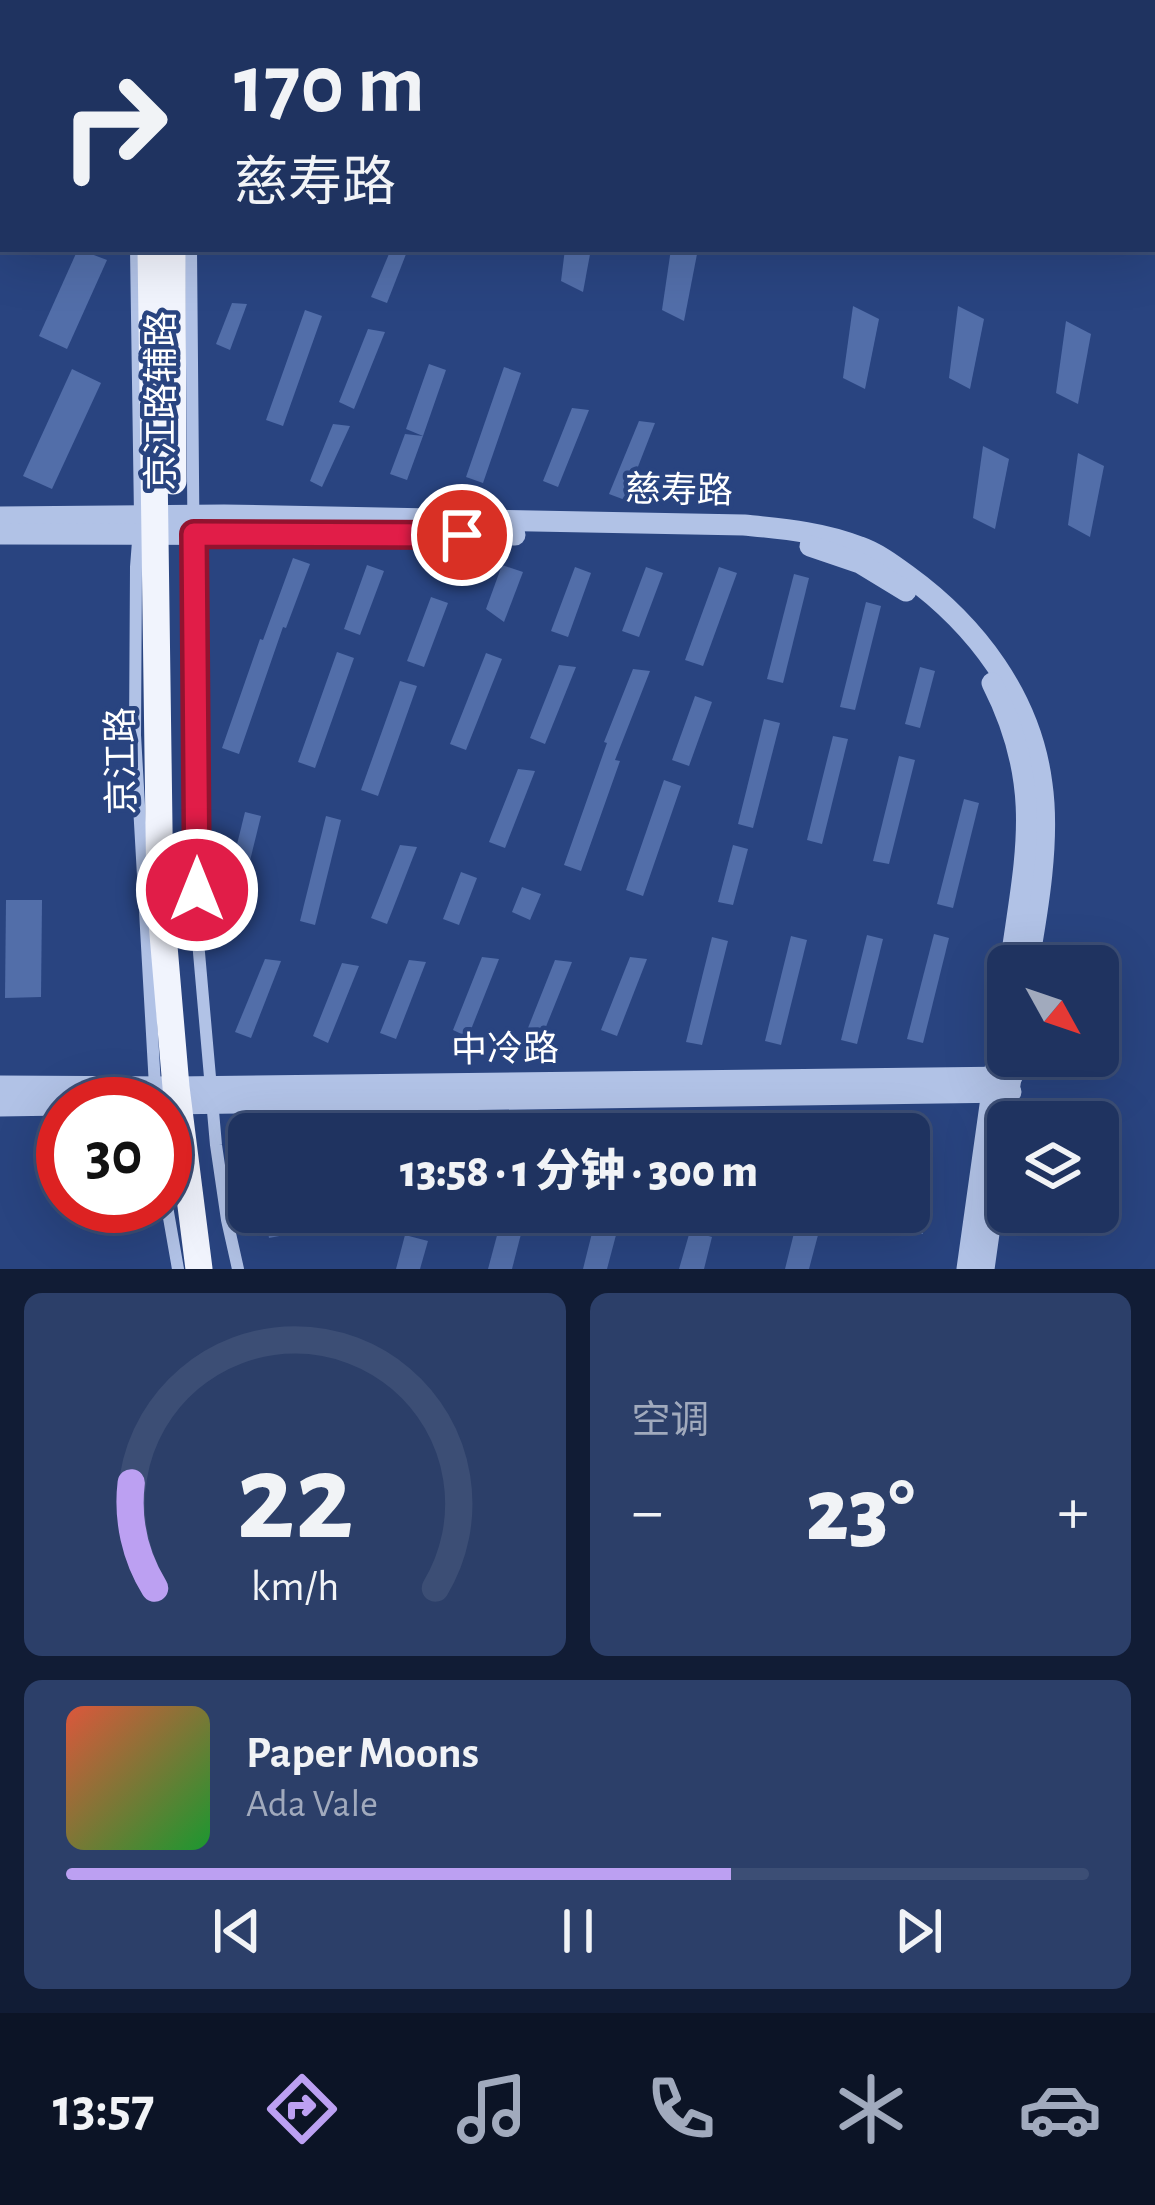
<!DOCTYPE html>
<html lang="zh">
<head>
<meta charset="utf-8">
<style>
	body { margin:0; font-family:"Alegreya Sans","Noto Sans SC",sans-serif; background:#2c3f69; color:#f1f3f6; height:100vh; display:flex; flex-direction:column; font-size:45px; white-space:nowrap }
	* { box-sizing:border-box; margin:0 }
	p { font-size:39px; color:#a1aabd }
	.icon { flex:none; width:66px; height:66px; fill:none; stroke:currentColor; stroke-width:2; stroke-linecap:round; stroke-linejoin:round }
	.map { position:relative; height:1269px; overflow:hidden }
	.drawer { display:flex; flex-direction:column; gap:24px; padding:24px; background:#111c35; flex:1 }
	.drawer>* { flex:none }
	.guide { position:absolute; left:0px; top:0px; width:1155px; height:252px; box-shadow:0 12px 48px #0002,0 0 0 3px #3c4e75; background:#1f3360; color:#f1f3f6; overflow:hidden }
	.needle { width:78px; rotate:130deg }
	.tools { position:absolute; left:987px; top:945px; display:grid; gap:24px }
	.tools a { display:grid; place-items:center; width:132px; height:132px; border-radius:18px; background:#1f3360; box-shadow:0 12px 48px #0002,0 0 0 3px #3c4e75; font-size:60px }
	.speed { position:absolute; left:36px; top:1077px; display:flex; gap:24px; font-size:60px; font-weight:700; text-align:center }
	.speed>* { display:grid; place-content:center; width:156px; height:156px; border-radius:50%; background:#1f3360; box-shadow:0 12px 48px #0002,0 0 0 3px #3c4e75; line-height:1 }
	.speed .limit { border:18px solid #d22; background:#fff; color:#111 }
	.pin { position:absolute; display:grid; place-items:center; width:102px; height:102px; color:#fff; margin:-51px; border:6px solid #fff; border-radius:50%; box-shadow:0 3px 12px #0007 }
	.me { position:absolute; width:132px; margin:-66px; rotate:0deg; stroke-linejoin:round; filter:drop-shadow(0 0 9px #0008) }
	.turn { display:flex; align-items:center; gap:42px; height:252px; padding:0 36px; font-size:54px }
	.turn .icon { width:156px; height:156px; stroke-width:2.5 }
	.turn b { display:block; font-size:84px; line-height:102px }
	.big { font-size:90px; font-weight:800; line-height:1.1 }
	.drawer .tile { flex:1; display:flex; flex-direction:column; justify-content:center; gap:18px; min-width:0; padding:0 42px; border-radius:18px; background:#2c3f69 }
	.drawer .dial { align-items:center; gap:0 }
	.dial svg { height:312px; overflow:visible; fill:none; stroke:#3c4e75; stroke-width:7; stroke-linecap:round; text-anchor:middle }
	.dial text { fill:#f1f3f6; stroke:none }
	.song { display:flex; align-items:center; gap:36px }
	.cover { width:144px; height:144px; border-radius:18px; background:linear-gradient(135deg,hsl(10 70% 55%),hsl(130 70% 35%)) }
	.played { height:12px; border-radius:6px; background:linear-gradient(90deg,#bca0f2 65%,#3c4e75 65%) }
	.keys { display:flex; justify-content:space-around; direction:ltr }
	.heat { display:flex; justify-content:space-between; align-items:center; font-size:66px; direction:ltr }
	.drawer .tiles { flex:1; display:grid; gap:24px; grid-template-columns:1fr 1fr }
	.tile:last-child { grid-column:span 2 }
	.trip { position:absolute; left:228px; top:1113px; width:702px; height:120px; border-radius:18px; background:#1f3360; box-shadow:0 12px 48px #0002,0 0 0 3px #3c4e75; font-weight:800; line-height:120px; text-align:center }
	.tabs { display:flex; height:192px; justify-content:space-around; align-items:center; background:#0c1426; color:#a1aabd }
	.tabs .icon { width:84px; height:84px }
	.tabs .selected { color:#bca0f2 }
	.tabs b { font-size:54px; color:#f1f3f6 }
	.map>svg:first-child { display:block }
</style>
</head>
<body>
<div class="map">
<svg width="1155" height="1269" viewBox="0 0 1155 1269">
	<rect width="100%" height="100%" fill="#294480"/>
	<g fill="#526ea9">
		<polygon points="78,249 107,260 67,349 39,336"/>
		<polygon points="391,249 408,249 387,303 371,297"/>
		<polygon points="565,249 591,249 583,292 561,281"/>
		<polygon points="671,249 698,249 684,321 662,310"/>
		<polygon points="232,303 247,304 230,350 216,344"/>
		<polygon points="853,306 879,319 865,389 843,378"/>
		<polygon points="958,306 984,319 970,389 949,378"/>
		<polygon points="305,310 322,316 283,426 266,420"/>
		<polygon points="1066,321 1091,334 1078,404 1056,393"/>
		<polygon points="368,329 385,332 354,409 339,402"/>
		<polygon points="429,364 446,370 423,436 406,429"/>
		<polygon points="504,367 521,373 483,483 466,477"/>
		<polygon points="72,369 101,383 52,489 23,476"/>
		<polygon points="572,408 589,410 558,487 543,481"/>
		<polygon points="639,421 655,423 625,500 609,494"/>
		<polygon points="333,424 350,426 322,487 310,481"/>
		<polygon points="405,434 423,436 407,480 390,474"/>
		<polygon points="983,446 1009,459 995,529 973,518"/>
		<polygon points="1078,453 1104,466 1090,537 1068,525"/>
		<polygon points="293,558 310,564 286,628 283,627 239,754 222,748 260,639 263,640"/>
		<polygon points="367,565 384,571 360,635 344,629"/>
		<polygon points="502,565 523,572 504,622 486,609"/>
		<polygon points="575,567 591,573 568,637 551,631"/>
		<polygon points="646,567 663,573 639,637 622,631"/>
		<polygon points="719,567 737,573 703,666 685,660"/>
		<polygon points="794,574 809,578 783,683 767,679"/>
		<polygon points="431,597 448,603 424,667 407,661"/>
		<polygon points="866,602 881,606 855,710 840,707"/>
		<polygon points="337,652 354,658 315,768 298,762"/>
		<polygon points="486,653 502,659 466,750 450,744"/>
		<polygon points="559,665 576,667 545,744 530,738"/>
		<polygon points="920,667 935,671 920,728 905,724"/>
		<polygon points="633,669 650,671 615,760 620,761 581,871 564,865 607,743 604,742"/>
		<polygon points="400,681 417,686 378,796 361,790"/>
		<polygon points="695,696 712,702 689,766 672,760"/>
		<polygon points="764,719 780,723 753,828 738,824"/>
		<polygon points="833,736 848,739 822,844 807,840"/>
		<polygon points="899,756 915,760 889,864 873,861"/>
		<polygon points="518,769 535,771 505,848 489,842"/>
		<polygon points="664,780 681,786 643,896 626,890"/>
		<polygon points="964,799 979,803 953,908 937,904"/>
		<polygon points="245,812 261,816 235,921 219,917"/>
		<polygon points="326,816 341,820 315,925 300,921"/>
		<polygon points="400,845 417,847 387,924 371,918"/>
		<polygon points="733,845 748,849 733,905 718,902"/>
		<polygon points="461,872 477,878 459,925 443,919"/>
		<polygon points="522,887 541,894 530,920 512,912"/>
		<polygon points="6,900 42,900 41,997 5,998"/>
		<polygon points="934,934 949,938 923,1043 907,1039"/>
		<polygon points="867,935 883,939 857,1044 841,1040"/>
		<polygon points="791,936 807,940 781,1045 765,1041"/>
		<polygon points="712,937 728,941 702,1045 686,1042"/>
		<polygon points="482,957 499,959 468,1037 453,1030"/>
		<polygon points="630,957 647,959 617,1036 601,1030"/>
		<polygon points="265,959 281,961 251,1038 235,1032"/>
		<polygon points="409,960 426,962 396,1039 380,1033"/>
		<polygon points="555,960 572,962 541,1039 526,1033"/>
		<polygon points="342,963 359,966 328,1043 313,1036"/>
		<polygon points="312,1212 315,1229 269,1238 266,1220"/>
		<polygon points="923,1215 923,1234 861,1235 861,1216"/>
		<polygon points="499,1228 521,1234 512,1269 488,1269"/>
		<polygon points="593,1229 616,1235 607,1269 583,1269"/>
		<polygon points="795,1229 818,1235 809,1269 785,1269"/>
		<polygon points="690,1231 712,1237 704,1269 679,1269"/>
		<polygon points="405,1235 428,1241 420,1269 396,1269"/>
	</g>
	<g fill="none" stroke-linecap="round" stroke-linejoin="round">
		<g stroke="#b1c2e6" stroke-width="8">
			<polyline points="723,0 742,3"/>
			<polyline points="789,3 792,0"/>
		</g>
		<g stroke="#b1c2e6" stroke-width="12">
			<polyline points="132,0 132,3"/>
			<polyline points="189,0 189,3"/>
			<polyline points="136,249 140,516 136,567 135,735 156,1104"/>
			<polyline points="191,249 197,930 216,1145 227,1220 238,1269"/>
			<polyline points="165,1195 178,1269"/>
		</g>
		<g stroke="#b1c2e6" stroke-width="21">
			<path d="M0 517 224 515 744 525C784 529 822 532 860 547 877 553 892 564 907 575 976 625 1031 697 1042 784 1050 840 1038 910 1028 966"/>
			<polyline points="0,534 515,535"/>
			<polyline points="810,546 860,563 906,591"/>
			<path d="M992 683C1045 787 1025 857 1010 966"/>
			<polyline points="0,1086 176,1087 1012,1077"/>
			<polyline points="166,1104 1011,1092"/>
			<polyline points="0,1106 63,1105"/>
			<polyline points="967,1269 1008,977"/>
			<polyline points="984,1269 1014,1056"/>
		</g>
		<g stroke="#f1f4fd" stroke-width="27">
			<polyline points="147,0 147,3"/>
			<polyline points="171,0 171,3"/>
			<polyline points="151,249 160,899 176,1087 199,1269"/>
			<polyline points="172,249 173,481"/>
		</g>
	</g>
	<g fill="none" stroke-linecap="round" stroke-linejoin="round">
		<defs>
			<polyline id="route" points="197,890 194,534 462,535"/>
		</defs>
		<use href="#route" stroke="#92132f" stroke-width="30"/>
		<use href="#route" stroke="#e11d48" stroke-width="21"/>
	</g>
	<g text-anchor="middle" dominant-baseline="central" stroke-width="9" stroke-linejoin="round" paint-order="stroke">
		<g font-size="36" fill="#fff" stroke="#294480">
			<text transform="translate(162 401) rotate(-90)">京江路辅路</text>
			<text transform="translate(679 491) rotate(1)">慈寿路</text>
			<text transform="translate(122 761) rotate(-91)">京江路</text>
			<text transform="translate(505 1050) rotate(-1)">中冷路</text>
		</g>
	</g>
</svg>
<div class="tools">
<a><svg class="needle" viewBox="-14 -14 28 28"><path d="M0-13l5 13h-10z" fill="#e53935"/><path d="M0 13l5-13h-10z" fill="#a1aabd"/></svg></a>
<a><svg class="icon" aria-label="layers" viewBox="0 0 24 24"><path d="M12 4l9 5-9 5-9-5zM3 14l9 5 9-5"/></svg></a>
</div>
<div class="speed"><div class="limit">30</div></div>
<div class="pin" style="left:462px;top:535px;background:#d93025"><svg class="icon" aria-label="arrive" viewBox="0 0 24 24"><path d="M6 21V4h12l-3 4 3 4H6"/></svg></div>
<svg class="me" style="left:197px;top:890px" viewBox="-20 -20 40 40"><circle r="17" fill="#e11d48" stroke="#fff" stroke-width="3"/><path d="M0-11L8 9 0 5-8 9z" fill="#fff"/></svg>
<div class="trip">13:58 · 1 分钟 · 300 m</div>
<div class="guide">
<div class="turn"><svg class="icon" aria-label="right" viewBox="0 0 24 24"><path d="M7 20v-9h11M14 6l5 5-5 5"/></svg><div><b>170 m</b>慈寿路</div></div>
</div>
</div>
<section class="drawer">
<div class="tiles">
<div class="tile dial"><svg viewBox="0 0 100 80">
<path d="M14 69A42 42 0 1 1 86 69"/>
<path d="M14 69A42 42 0 0 1 8 42" stroke="#bca0f2"/>
<text x="50" y="56" font-size="32" font-weight="700">22</text>
<text x="50" y="72" font-size="11">km/h</text>
</svg></div>
<div class="tile"><p>空调</p>
<div class="heat"><a>−</a><b class="big">23°</b><a>+</a></div>
</div>
<div class="tile">
<div class="song"><i class="cover"></i><div><b>Paper Moons</b><p>Ada Vale</p></div></div>
<div class="played"></div>
<div class="keys"><svg class="icon" aria-label="previous" viewBox="0 0 24 24"><path d="M18 5L8 12l10 7zM5 5v14"/></svg><svg class="icon" aria-label="pause" viewBox="0 0 24 24"><path d="M8 5v14M16 5v14"/></svg><svg class="icon" aria-label="next" viewBox="0 0 24 24"><path d="M6 5l10 7-10 7zM19 5v14"/></svg></div>
</div>
</div>
</section>
<nav class="tabs">
<b>13:57</b>
<svg class="icon selected" aria-label="directions" viewBox="0 0 24 24"><path d="M12 3l9 9-9 9-9-9zM9 14v-3h6M13 9l2 2-2 2"/></svg>
<svg class="icon" aria-label="music" viewBox="0 0 24 24"><path d="M9 18V5l10-2v13"/><circle cx="6" cy="18" r="3"/><circle cx="16" cy="16" r="3"/></svg>
<svg class="icon" aria-label="phone" viewBox="0 0 24 24"><path d="M5 4h4l2 5-3 2q2 4 5 5l2-3 5 2v4C11 20 4 13 5 4z"/></svg>
<svg class="icon" aria-label="climate" viewBox="0 0 24 24"><path d="M12 3v18M4 7l16 10M4 17L20 7"/></svg>
<svg class="icon" aria-label="car" viewBox="0 0 24 24"><path d="M5 17H2v-5l4-1 3-4h7l3 4 3 1v5h-3M9 17h6M6 11h13"/><circle cx="7" cy="17" r="2"/><circle cx="17" cy="17" r="2"/></svg>
</nav>
</body>
</html>
